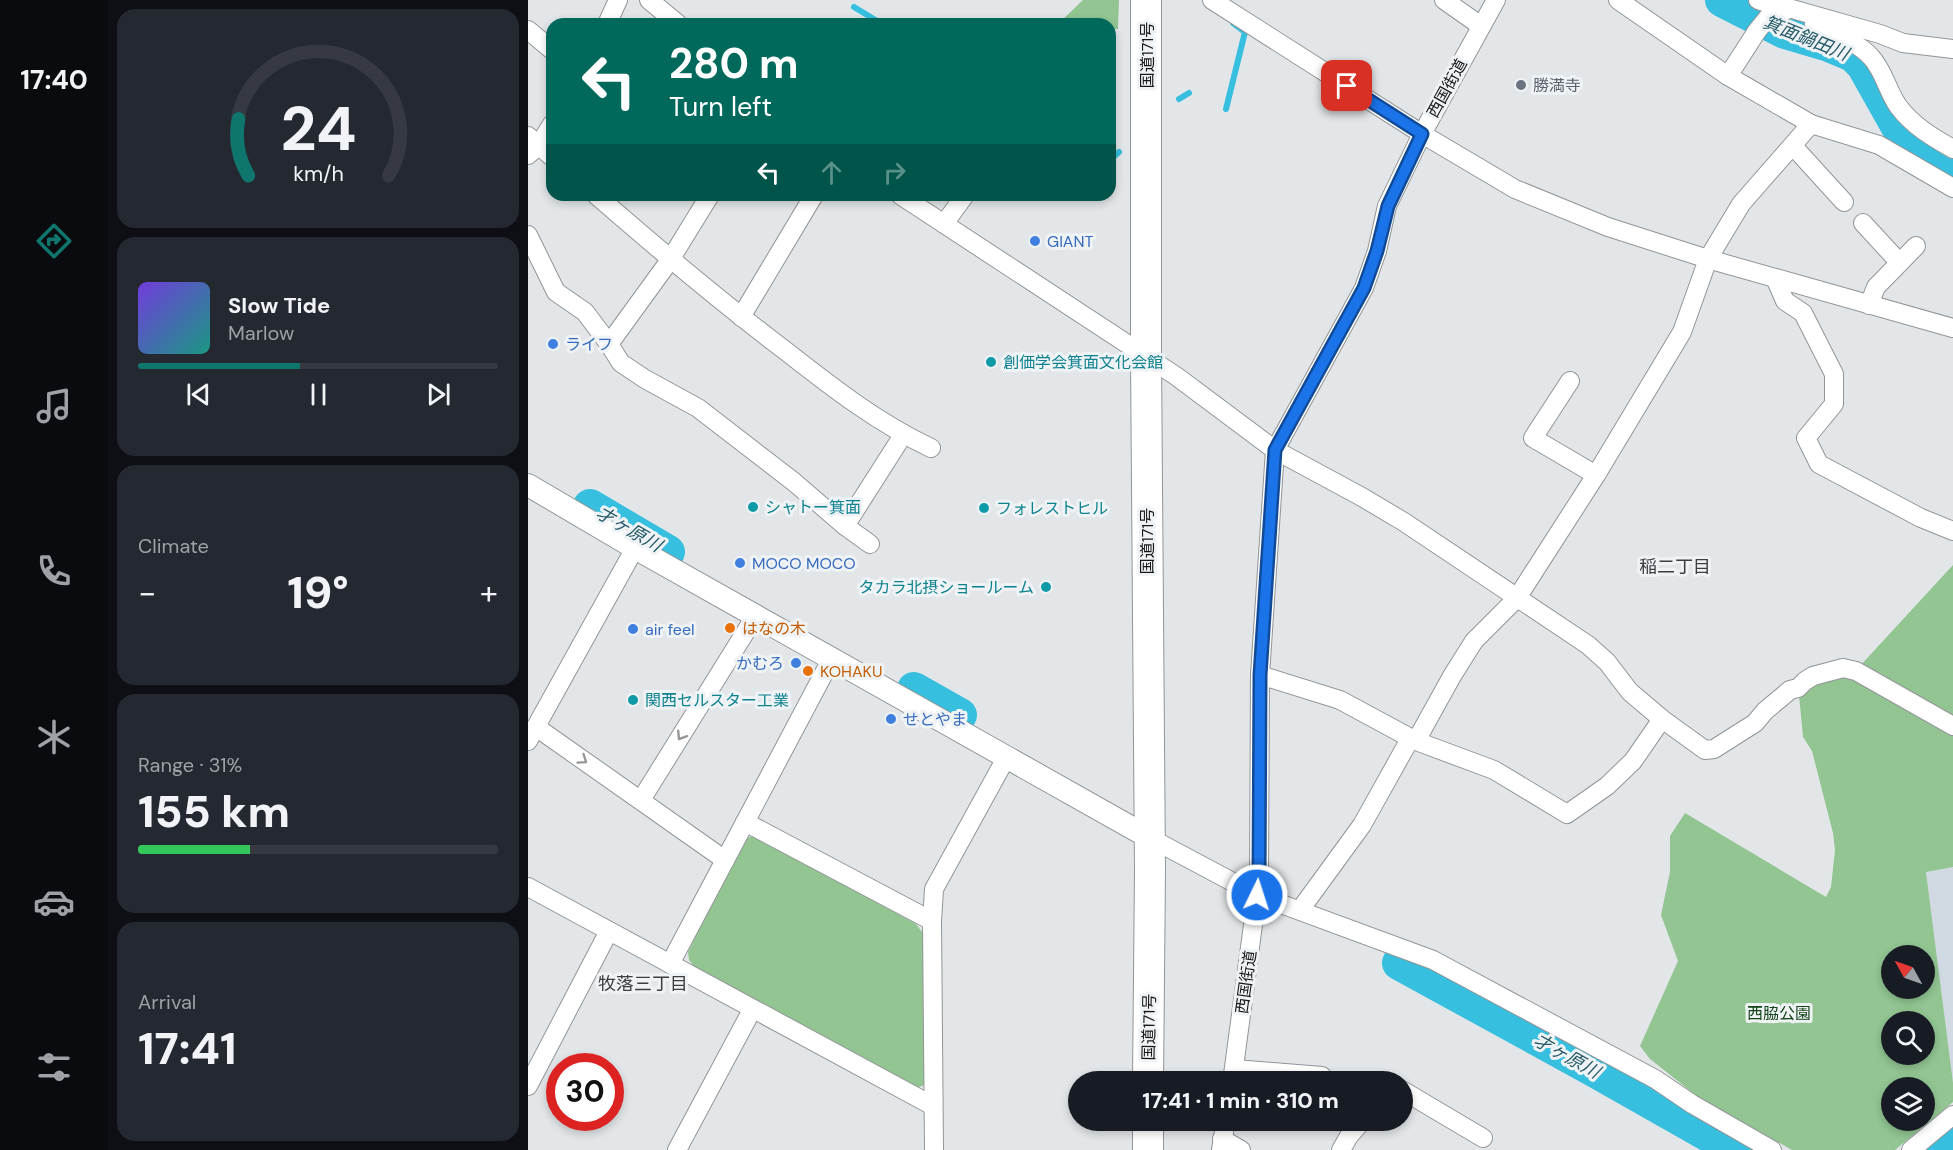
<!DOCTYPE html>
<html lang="en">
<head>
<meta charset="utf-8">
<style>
	body { margin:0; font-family:"DM Sans","Noto Sans JP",sans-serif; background:#242831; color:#f1f3f6; height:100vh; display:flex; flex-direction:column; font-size:22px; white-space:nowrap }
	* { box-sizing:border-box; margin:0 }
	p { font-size:20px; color:#9ea1a6 }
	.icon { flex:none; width:33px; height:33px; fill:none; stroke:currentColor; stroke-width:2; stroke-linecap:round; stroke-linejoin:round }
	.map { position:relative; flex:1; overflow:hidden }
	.drawer { display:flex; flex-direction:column; gap:9px; padding:9px; background:#0d0f14; width:420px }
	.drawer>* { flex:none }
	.banner { position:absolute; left:18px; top:18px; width:570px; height:183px; border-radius:18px; box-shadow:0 3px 9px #0003; background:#00695c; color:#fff; overflow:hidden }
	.needle { width:39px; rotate:310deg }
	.tools { position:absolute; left:1353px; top:945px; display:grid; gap:12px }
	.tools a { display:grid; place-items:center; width:54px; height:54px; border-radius:50%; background:#171b24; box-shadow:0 3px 9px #0003; font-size:30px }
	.speed { position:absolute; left:18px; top:1053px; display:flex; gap:12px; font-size:30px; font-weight:700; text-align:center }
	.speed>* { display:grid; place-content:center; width:78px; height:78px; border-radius:50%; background:#171b24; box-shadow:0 3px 9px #0003; line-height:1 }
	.speed .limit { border:9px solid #d22; background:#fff; color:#111 }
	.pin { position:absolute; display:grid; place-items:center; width:51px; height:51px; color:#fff; margin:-26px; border-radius:12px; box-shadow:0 3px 9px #0006 }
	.me { position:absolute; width:66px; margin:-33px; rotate:4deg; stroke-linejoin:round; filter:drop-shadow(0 0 4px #0008) }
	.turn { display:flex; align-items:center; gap:21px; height:126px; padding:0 24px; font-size:27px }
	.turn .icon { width:78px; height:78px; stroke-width:2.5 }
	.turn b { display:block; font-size:42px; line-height:51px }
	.lanes { display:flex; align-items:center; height:57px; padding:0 24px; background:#0003; justify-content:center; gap:30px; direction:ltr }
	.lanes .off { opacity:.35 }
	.big { font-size:45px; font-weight:800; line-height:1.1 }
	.drawer .tile { flex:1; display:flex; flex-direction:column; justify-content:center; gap:9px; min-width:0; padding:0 21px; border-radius:18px; background:#242831 }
	.drawer .dial { align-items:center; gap:0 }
	.dial svg { height:156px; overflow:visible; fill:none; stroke:#363941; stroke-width:7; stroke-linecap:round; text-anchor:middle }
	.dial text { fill:#f1f3f6; stroke:none }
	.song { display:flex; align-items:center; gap:18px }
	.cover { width:72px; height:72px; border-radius:9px; background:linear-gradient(135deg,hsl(260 70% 55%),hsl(170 70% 35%)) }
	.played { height:6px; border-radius:3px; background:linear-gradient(90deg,#0f766e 45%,#363941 45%) }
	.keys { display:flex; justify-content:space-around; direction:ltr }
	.heat { display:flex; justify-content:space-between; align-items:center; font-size:33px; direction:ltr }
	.charge { height:9px; border-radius:4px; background:linear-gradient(90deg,#34c759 31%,#363941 0) }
	.trip { position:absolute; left:540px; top:1071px; width:345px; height:60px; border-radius:30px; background:#171b24; box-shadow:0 3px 9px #0003; font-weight:800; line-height:60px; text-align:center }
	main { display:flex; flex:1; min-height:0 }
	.tab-bar { display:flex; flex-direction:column; width:108px; justify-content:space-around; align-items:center; background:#090b0e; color:#9ea1a6 }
	.tab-bar .icon { width:42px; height:42px }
	.tab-bar .selected { color:#0f766e }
	.tab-bar b { font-size:27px; color:#f1f3f6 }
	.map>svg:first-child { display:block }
</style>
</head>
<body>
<main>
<nav class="tab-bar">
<b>17:40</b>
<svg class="icon selected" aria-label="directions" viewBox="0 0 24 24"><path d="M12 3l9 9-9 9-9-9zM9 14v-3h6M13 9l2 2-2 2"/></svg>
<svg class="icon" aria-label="music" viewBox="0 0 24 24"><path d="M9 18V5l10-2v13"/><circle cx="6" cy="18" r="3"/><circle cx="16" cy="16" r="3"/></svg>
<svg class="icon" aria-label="phone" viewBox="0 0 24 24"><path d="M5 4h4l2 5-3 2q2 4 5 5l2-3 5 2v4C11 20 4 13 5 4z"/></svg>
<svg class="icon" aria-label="climate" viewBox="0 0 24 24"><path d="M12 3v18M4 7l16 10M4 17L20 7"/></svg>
<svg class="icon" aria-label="car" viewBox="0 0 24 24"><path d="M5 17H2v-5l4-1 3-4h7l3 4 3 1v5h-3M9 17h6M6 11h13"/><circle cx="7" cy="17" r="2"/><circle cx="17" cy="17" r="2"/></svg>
<svg class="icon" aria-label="filters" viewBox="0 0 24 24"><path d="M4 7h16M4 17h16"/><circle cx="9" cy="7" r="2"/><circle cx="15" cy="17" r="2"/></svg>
</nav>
<section class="drawer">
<div class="tile dial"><svg viewBox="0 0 100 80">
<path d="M14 69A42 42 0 1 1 86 69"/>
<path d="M14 69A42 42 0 0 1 9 40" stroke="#0f766e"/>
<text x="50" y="56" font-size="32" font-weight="700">24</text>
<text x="50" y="72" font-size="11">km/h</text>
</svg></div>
<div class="tile">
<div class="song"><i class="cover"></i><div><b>Slow Tide</b><p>Marlow</p></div></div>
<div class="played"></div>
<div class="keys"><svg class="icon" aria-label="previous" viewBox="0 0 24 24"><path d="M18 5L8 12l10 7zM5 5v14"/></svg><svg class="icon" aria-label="pause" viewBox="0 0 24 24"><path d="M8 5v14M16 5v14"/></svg><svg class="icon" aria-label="next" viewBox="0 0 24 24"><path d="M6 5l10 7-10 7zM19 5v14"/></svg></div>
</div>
<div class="tile"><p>Climate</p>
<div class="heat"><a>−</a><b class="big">19°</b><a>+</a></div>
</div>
<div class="tile"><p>Range · 31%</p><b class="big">155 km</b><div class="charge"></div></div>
<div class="tile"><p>Arrival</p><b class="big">17:41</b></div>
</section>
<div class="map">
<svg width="1425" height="1150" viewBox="0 0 1425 1150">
	<rect width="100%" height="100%" fill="#e3e6e8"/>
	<polygon fill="#d1dae2" points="1425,867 1425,1085 1398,871"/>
	<g fill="#92c592" fill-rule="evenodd">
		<polygon points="555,0 591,0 590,29 582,29 582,24 530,24"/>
		<polygon points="1425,565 1425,718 1331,667"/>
		<path d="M1315 674 1425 733V867L1398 872 1425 1083V1102L1367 1150H1264L1170 1097 1122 1059 1112 1046 1150 961 1133 915 1142 872V836L1157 813 1298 897 1303 887 1307 850 1305 833 1284 751 1275 737 1271 695 1279 686ZM1364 956H1396V988H1364ZM1364 1022H1396V1054H1364ZM1364 1088H1396V1120H1364Z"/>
		<polygon points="228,836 388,924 400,940 397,1085 388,1088 166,966 161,960 160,952 214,842 220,837"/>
	</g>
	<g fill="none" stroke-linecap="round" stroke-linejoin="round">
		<g stroke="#36bfdf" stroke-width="6">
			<polyline points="326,7 354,24"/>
			<polyline points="651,99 661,93"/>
			<polyline points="698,109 717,32 705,23"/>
			<polyline points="582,160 591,152"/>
		</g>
		<g stroke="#36bfdf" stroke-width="34">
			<polyline points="1194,0 1257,32 1301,45 1325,55 1335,65 1371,129 1387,143 1425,165"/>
			<polyline points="62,506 140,552"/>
			<polyline points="386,689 432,715"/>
			<polyline points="871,963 1066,1070 1207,1150"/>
			<polyline points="1411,1150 1425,1139"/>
		</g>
		<defs>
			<g id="minor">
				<polyline points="121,0 150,24"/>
				<polyline points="684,0 894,134 987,189 1080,227 1180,259 1425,328"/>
				<polyline points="916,0 953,26"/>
				<polyline points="1090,0 1200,76 1283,124"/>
				<path d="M1230 0C1240 4 1249 5 1259 10"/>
				<polyline points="79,24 90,0"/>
				<path d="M1286 24C1304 34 1329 41 1343 57 1356 71 1359 90 1370 106 1385 126 1404 137 1425 149"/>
				<polyline points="0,30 24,50"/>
				<polyline points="1200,76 1229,31 1250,5 1352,34 1375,43 1425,49"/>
				<polyline points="0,136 24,157"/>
				<polyline points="1265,146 1316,202"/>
				<polyline points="0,155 11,145 24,124"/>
				<path d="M68 195C130 249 193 302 259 352 305 388 350 423 403 448"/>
				<polyline points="372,195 648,376 747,450 834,497 876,522 1060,645 1079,662 1102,692 1134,719 1177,750 1186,749 1227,723 1237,711 1262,690 1270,688 1277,681 1285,676 1315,668 1328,671 1425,726"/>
				<polyline points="1335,223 1371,262"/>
				<polyline points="416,224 437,195"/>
				<polyline points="0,235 28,292 57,312 81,344 93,363 117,379 170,408 266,482 317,526 342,544"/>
				<polyline points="1247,278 1257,301 1275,313 1306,374 1306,404 1278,438 1291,464 1393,518 1425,531"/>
				<polyline points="1341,305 1348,287 1388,246"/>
				<polyline points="213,317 286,195"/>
				<polyline points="81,344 142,260 182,195"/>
				<polyline points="1042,381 1005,438 1068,475"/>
				<polyline points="317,526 375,435"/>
				<polyline points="732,675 812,700 888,741 966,770 1039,814 1079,786 1105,761 1134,719"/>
				<polyline points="8,727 197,860"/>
				<polyline points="0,741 107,548"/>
				<polyline points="888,741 924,676 946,641 989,598 1068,475 1154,332 1180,259 1213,204 1283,124 1351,145 1425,188"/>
				<polyline points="113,800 228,615"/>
				<polyline points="217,822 404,921"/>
				<polyline points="622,838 729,895 905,960 1127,1079 1164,1104 1244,1150"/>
				<polyline points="0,887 405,1106"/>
				<polyline points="772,910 834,825 882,739"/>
				<polyline points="142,964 304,658"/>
				<polyline points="707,1069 794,1076"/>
				<polyline points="704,1082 731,880 732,675 747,450 836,288 849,251 859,206 894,134 968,0"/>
				<polyline points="0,1086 81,931"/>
				<polyline points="874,1090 955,1138"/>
				<polyline points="694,1139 713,1150"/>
				<polyline points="149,1150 224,1010"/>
				<polyline points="406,1150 404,921 406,889 478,758"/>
				<polyline points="693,1150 698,1120"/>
				<polyline points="813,1150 821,1136 835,1120"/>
				<polyline points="1383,1150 1425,1115"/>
			</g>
			<polyline id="tertiary" points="0,485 107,548 622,838"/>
			<g id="trunk">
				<polyline points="618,0 618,356 622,870 620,1082"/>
				<polyline points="620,1150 620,1120"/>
			</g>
		</defs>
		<use href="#minor" stroke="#929597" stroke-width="20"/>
		<use href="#tertiary" stroke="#929597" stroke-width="24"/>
		<use href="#trunk" stroke="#929597" stroke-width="32"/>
		<use href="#minor" stroke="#fff" stroke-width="18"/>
		<use href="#tertiary" stroke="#fff" stroke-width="22"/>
		<use href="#trunk" stroke="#fff" stroke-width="30"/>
	</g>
	<defs><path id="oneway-chevron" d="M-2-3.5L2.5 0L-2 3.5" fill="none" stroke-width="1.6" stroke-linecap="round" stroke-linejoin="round" transform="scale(1.5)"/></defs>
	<g stroke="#969797">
		<use href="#oneway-chevron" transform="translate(153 736) rotate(122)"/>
		<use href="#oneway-chevron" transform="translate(55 760) rotate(35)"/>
	</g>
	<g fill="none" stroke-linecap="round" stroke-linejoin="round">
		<defs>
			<polyline id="route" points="729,895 731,880 732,675 747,450 836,288 849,251 860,206 894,134 819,86"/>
		</defs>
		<use href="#route" stroke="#114b97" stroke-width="15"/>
		<use href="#route" stroke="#1a73e8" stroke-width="10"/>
	</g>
	<circle fill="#6b7280" stroke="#f0f3f6" stroke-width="2" cx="993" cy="85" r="6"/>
	<g fill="#3f7fe0" stroke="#f0f3f6" stroke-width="2">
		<circle cx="507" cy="241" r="6"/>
		<circle cx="25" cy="344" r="6"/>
		<circle cx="212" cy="563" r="6"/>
		<circle cx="105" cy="629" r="6"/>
		<circle cx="268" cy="663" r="6"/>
		<circle cx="363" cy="719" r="6"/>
	</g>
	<g fill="#0f9aa8" stroke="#f0f3f6" stroke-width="2">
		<circle cx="463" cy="362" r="6"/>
		<circle cx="225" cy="507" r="6"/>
		<circle cx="456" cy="508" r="6"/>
		<circle cx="518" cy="587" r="6"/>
		<circle cx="105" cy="700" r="6"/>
	</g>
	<g fill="#e8710a" stroke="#f0f3f6" stroke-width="2">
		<circle cx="202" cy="628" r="6"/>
		<circle cx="280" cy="671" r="6"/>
	</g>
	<g text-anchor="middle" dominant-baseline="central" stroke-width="6" stroke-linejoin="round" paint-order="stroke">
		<g font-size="16" fill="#161717" stroke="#f0f3f6">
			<text transform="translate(619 55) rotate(-90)">国道171号</text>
			<text transform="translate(919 88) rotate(-61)">西国街道</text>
			<text transform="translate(619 541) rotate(-90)">国道171号</text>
			<text transform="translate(718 982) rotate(-82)">西国街道</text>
			<text transform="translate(621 1027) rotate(-89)">国道171号</text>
		</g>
		<g font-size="16" fill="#5b616d" stroke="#f0f3f6" text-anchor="start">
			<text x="1005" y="85">勝満寺</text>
		</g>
		<g font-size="16" fill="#366cbe" stroke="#f0f3f6" text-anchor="start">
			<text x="519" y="241">GIANT</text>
			<text x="37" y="344">ライフ</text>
			<text x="224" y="563">MOCO MOCO</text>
			<text x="117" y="629">air feel</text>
			<text x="256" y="663" text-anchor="end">かむろ</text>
			<text x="375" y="719">せとやま</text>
		</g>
		<g font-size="16" fill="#0d838f" stroke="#f0f3f6" text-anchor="start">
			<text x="475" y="362">創価学会箕面文化会館</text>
			<text x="237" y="507">シャトー箕面</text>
			<text x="468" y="508">フォレストヒル</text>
			<text x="506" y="587" text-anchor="end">タカラ北摂ショールーム</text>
			<text x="117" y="700">関西セルスター工業</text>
		</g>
		<g font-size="16" fill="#c56008" stroke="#f0f3f6" text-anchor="start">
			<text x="214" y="628">はなの木</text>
			<text x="292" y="671">KOHAKU</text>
		</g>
		<g font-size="16" fill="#124417" stroke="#f0f3f6">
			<text x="1251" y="1013">西脇公園</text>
		</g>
		<g font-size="18" font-style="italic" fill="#245a67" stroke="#f0f3f6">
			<text transform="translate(1278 38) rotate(22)">箕面鍋田川</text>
			<text transform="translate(101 529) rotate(30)">才ヶ原川</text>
			<text transform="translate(1039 1056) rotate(29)">才ヶ原川</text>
		</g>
		<g font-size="18" fill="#3b3d40" stroke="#f0f3f6">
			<text x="1147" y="567">稲二丁目</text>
			<text x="115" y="984">牧落三丁目</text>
		</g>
	</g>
</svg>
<div class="tools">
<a><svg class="needle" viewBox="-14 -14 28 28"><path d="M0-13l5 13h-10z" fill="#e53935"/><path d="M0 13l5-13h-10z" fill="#9ea1a6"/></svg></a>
<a><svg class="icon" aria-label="search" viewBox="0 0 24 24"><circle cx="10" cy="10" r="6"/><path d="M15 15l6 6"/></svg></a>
<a><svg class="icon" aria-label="layers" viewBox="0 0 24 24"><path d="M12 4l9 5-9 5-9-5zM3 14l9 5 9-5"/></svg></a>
</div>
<div class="speed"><div class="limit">30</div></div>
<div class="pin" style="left:819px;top:86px;background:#d93025"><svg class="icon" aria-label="arrive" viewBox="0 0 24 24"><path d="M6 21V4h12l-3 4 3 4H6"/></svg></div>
<svg class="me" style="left:729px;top:895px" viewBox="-20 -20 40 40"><circle r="17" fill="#1a73e8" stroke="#fff" stroke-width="3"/><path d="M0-11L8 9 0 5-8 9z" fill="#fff"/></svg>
<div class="trip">17:41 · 1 min · 310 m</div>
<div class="banner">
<div class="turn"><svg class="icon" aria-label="left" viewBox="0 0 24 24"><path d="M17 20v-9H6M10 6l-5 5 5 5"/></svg><div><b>280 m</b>Turn left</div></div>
<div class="lanes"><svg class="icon" aria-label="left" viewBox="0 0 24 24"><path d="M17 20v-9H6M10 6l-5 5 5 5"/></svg><svg class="icon off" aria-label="ahead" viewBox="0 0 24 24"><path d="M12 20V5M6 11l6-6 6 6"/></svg><svg class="icon off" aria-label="right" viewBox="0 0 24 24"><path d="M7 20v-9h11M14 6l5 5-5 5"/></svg></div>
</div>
</div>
</main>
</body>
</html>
